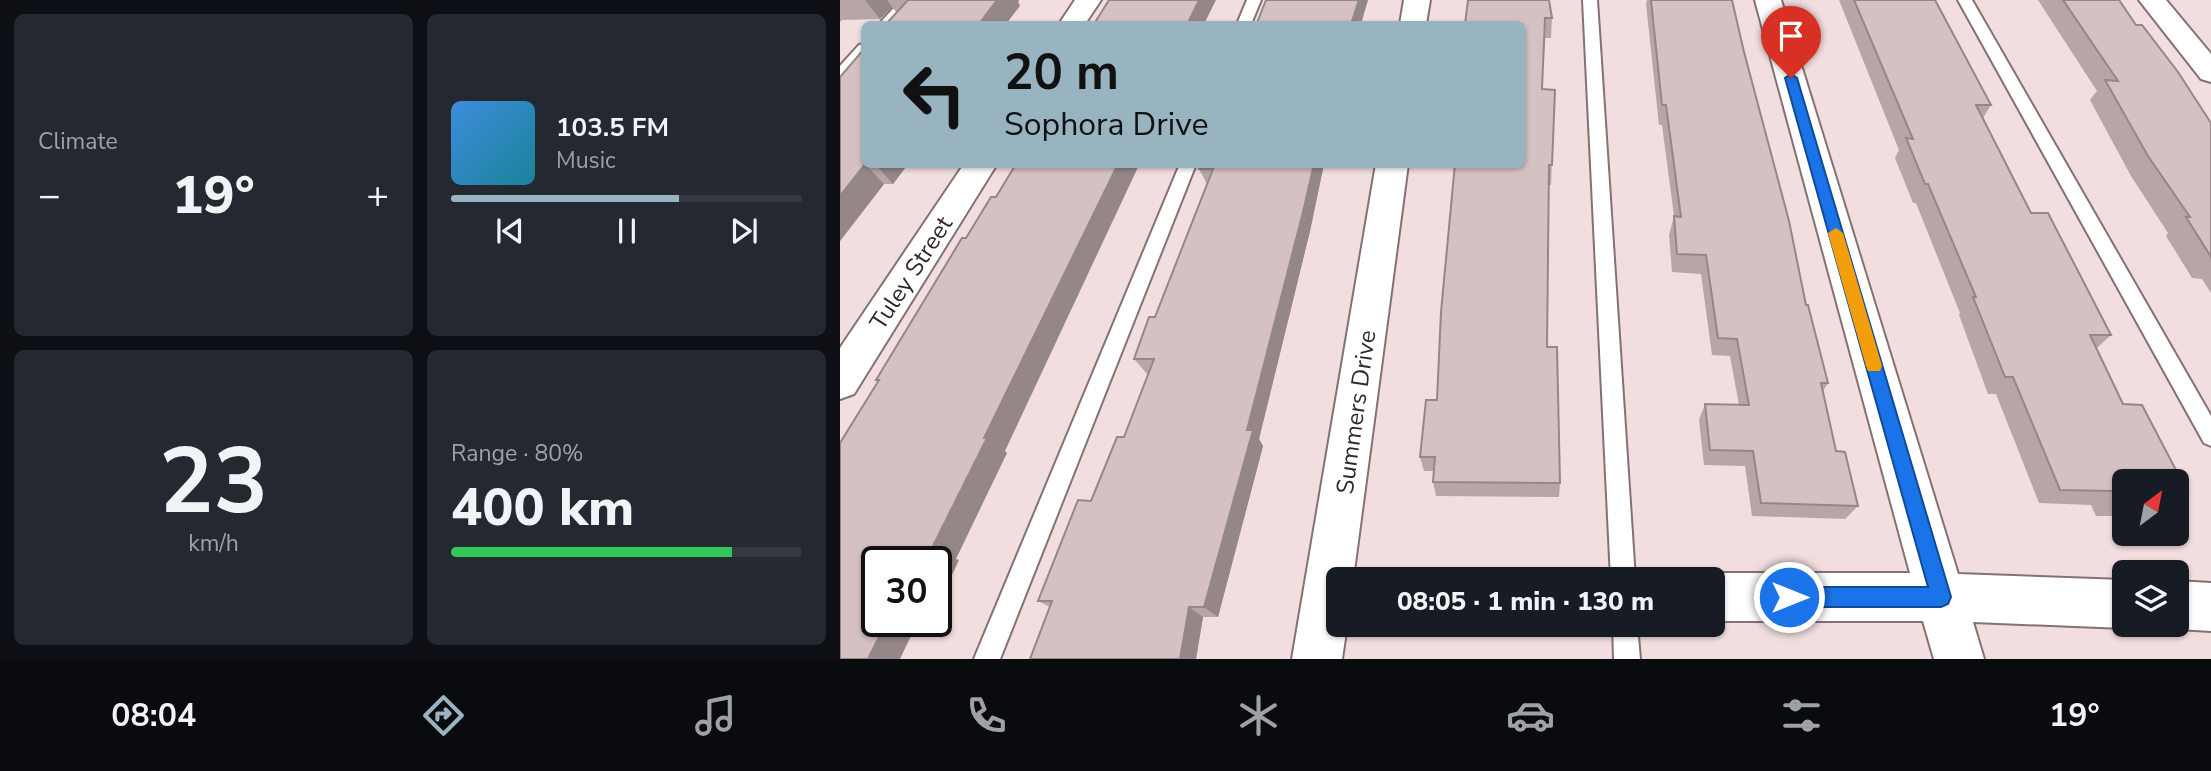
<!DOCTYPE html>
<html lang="en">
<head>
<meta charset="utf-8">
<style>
	body { margin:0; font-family:"Nunito Sans",sans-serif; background:#242831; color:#f1f3f6; height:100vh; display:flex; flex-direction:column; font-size:26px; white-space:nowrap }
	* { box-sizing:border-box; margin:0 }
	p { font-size:23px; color:#9ea1a6 }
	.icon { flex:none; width:38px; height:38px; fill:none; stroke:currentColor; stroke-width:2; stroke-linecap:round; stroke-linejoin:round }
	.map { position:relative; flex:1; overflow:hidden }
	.side { display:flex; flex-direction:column; gap:14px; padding:14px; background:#0d0f14; width:840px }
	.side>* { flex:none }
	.guide { position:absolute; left:21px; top:21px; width:665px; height:147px; border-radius:10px; box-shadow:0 2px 5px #0004; background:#98b4c0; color:#111; overflow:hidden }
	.needle { width:46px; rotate:32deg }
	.controls { position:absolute; left:1272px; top:469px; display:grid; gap:14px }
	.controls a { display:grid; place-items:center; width:77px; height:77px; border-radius:10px; background:#171b24; box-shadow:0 2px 5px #0004; font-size:35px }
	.speed { position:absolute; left:21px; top:546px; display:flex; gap:14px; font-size:35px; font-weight:700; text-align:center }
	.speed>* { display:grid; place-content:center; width:91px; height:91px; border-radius:50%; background:#171b24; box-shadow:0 2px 5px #0004; line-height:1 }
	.speed .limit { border:4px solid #111; border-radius:10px; background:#fff; color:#111 }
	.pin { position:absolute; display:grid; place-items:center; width:60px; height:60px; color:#fff; margin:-72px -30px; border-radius:50% 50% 50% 0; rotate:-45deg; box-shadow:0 0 7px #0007 }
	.pin .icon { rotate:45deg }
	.me { position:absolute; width:77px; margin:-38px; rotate:90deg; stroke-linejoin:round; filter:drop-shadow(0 0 5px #0008) }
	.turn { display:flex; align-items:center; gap:24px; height:147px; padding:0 28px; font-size:32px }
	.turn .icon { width:91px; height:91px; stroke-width:2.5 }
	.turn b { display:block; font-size:49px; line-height:60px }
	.big { font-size:52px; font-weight:800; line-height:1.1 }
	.side .card { flex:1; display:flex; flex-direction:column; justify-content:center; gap:10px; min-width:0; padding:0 24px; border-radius:10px; background:#242831 }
	.side .dial { align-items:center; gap:0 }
	.dial b { font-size:91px; line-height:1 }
	.song { display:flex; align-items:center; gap:21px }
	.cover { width:84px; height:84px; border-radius:10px; background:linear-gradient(135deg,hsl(210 70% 55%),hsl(190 70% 35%)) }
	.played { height:7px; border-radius:4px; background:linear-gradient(90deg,#98b4c0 65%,#363941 65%) }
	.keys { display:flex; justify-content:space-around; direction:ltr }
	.heat { display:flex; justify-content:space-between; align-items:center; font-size:38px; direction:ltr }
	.charge { height:10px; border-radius:5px; background:linear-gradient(90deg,#34c759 80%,#363941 0) }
	.side .tiles { flex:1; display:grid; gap:14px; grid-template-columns:repeat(2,1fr) }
	.trip { position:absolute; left:486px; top:567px; width:399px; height:70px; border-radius:10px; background:#171b24; box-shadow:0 2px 5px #0004; font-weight:800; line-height:70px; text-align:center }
	.menu { display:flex; height:112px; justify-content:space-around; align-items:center; background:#090b0e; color:#9ea1a6 }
	.menu .icon { width:49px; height:49px }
	.menu .active { color:#98b4c0 }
	.menu b { font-size:32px; color:#f1f3f6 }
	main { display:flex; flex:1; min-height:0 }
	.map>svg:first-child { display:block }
</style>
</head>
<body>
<main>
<section class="side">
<div class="tiles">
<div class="card"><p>Climate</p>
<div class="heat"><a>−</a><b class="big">19°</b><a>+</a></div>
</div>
<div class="card">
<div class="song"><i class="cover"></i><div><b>103.5 FM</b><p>Music</p></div></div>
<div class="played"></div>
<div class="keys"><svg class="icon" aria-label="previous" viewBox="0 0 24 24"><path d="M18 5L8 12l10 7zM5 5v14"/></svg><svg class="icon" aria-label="pause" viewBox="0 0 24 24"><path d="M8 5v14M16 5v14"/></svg><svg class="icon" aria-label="next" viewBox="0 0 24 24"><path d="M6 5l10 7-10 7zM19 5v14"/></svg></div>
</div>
<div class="card dial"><b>23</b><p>km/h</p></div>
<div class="card"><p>Range · 80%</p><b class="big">400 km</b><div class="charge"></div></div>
</div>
</section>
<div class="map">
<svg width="1371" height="659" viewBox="0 0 1371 659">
	<rect width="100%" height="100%" fill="#f2dede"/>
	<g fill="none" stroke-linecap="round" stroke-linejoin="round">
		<defs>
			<g id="service">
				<polygon points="61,0 75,0 53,24 39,24"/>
				<polygon points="407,0 421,0 411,24 397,24"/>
				<polygon points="743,0 757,0 795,579 771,579"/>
				<polygon points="1118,0 1132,0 1371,416 1371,446 1364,443"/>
				<polygon points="24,44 24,56 5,78 0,80 0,66 19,45"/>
				<polygon points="340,164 356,164 160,659 134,659"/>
				<polygon points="773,625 797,625 800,659 774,659"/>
			</g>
			<g id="minor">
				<polygon points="235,0 261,0 245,24 219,24"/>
				<polygon points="564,0 590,0 586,24 560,24"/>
				<polygon points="915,0 941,0 1118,574 1284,580 1284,625 1292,625 1284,628 1133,622 1144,659 1094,659 1083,621 873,621 873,579 858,579 873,573 1070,573"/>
				<polygon points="1299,0 1326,0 1371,54 1371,82 1361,79"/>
				<polygon points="124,164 157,164 14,394 0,399 0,348"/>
				<polygon points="536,164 568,164 513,579 499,579 499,625 507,625 502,659 452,659"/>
				<polygon points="1337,581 1371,583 1371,631 1337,629 1326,625 1337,625"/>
			</g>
		</defs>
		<use href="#service" stroke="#847273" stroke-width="4"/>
		<use href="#minor" stroke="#847273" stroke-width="4"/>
		<use href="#service" fill="#fff" fill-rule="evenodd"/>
		<use href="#minor" fill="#fff" fill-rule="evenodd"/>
	</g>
	<g fill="#b7a6a6">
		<polygon points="0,0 179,0 178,2 180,6 57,13 52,7 40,19 2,20 0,22"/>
		<polygon points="807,0 892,0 966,305 988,383 983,391 996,451 1018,506 1005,519 912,516 905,466 864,465 859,420 865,404 899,405 890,356 872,355 861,274 832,272 829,235 834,216 822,125 819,125 806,4"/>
		<polygon points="999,0 1095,0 1151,105 1143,118 1191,213 1271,335 1257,348 1283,404 1348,493 1337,499 1337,481 1284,481 1284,516 1256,516 1251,505 1199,503 1156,394 1148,394 1119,315 1120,313 1076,203 1073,203 1055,158 1059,150"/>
		<polygon points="1198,0 1279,0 1296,25 1371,123 1371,293 1362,279 1352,278 1326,236 1328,233 1291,176 1250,100 1257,91"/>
		<polygon points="712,18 711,38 705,38 702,89 715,90 711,185 709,185 707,347 720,483 719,497 596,496 593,482 594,471 584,471 580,457 597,400 682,164 625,24"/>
		<polygon points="24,49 68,164 53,184 44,184 0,241"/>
		<polygon points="484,164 470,231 419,439 423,446 378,617 363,617 356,659 190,659 210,607 198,601 284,437 308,375 294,359 315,317 367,184 359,169"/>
	</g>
	<g fill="#958787">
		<polygon points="25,0 47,0 52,7 40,19"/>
		<polygon points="157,0 179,0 178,2 180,6 166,24 139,24"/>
		<polygon points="359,0 376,0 364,24 348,24 348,23"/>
		<polygon points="519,0 528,0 521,24 511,24"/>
		<polygon points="25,164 44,184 0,241 0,196"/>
		<polygon points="35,164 68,164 53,184"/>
		<polygon points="278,164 299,165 165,451 167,453 116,559 119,560 96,609 96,562 89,562 92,548 144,438"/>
		<polygon points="474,164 484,164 470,231 419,439 423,446 378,617 364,607"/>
		<polygon points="349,607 363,617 356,659 340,659"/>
		<polygon points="47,621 78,621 60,659 28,659"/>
	</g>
	<g fill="#d5c1c1" stroke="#958787" stroke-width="2">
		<polygon points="68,0 157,0 139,24 46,24"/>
		<polygon points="269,0 359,0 348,23 345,23 344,24 254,24"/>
		<polygon points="426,0 519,0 511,24 422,24 423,23 417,23"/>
		<polygon points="628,0 709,0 712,18 705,18 702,89 715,90 712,165 709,165 707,347 717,347 720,483 593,482 595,457 580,457 586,400 597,400 601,312 615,164 682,164 682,24 625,24"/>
		<polygon points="811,0 892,0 904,52 949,221 966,305 968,305 988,383 981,383 996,451 1005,452 1018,506 921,503 913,451 870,450 865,404 909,405 897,339 878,338 866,255 837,254 834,216 841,217 826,105 822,105"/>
		<polygon points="1014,0 1095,0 1151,105 1136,105 1191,213 1208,213 1271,335 1250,335 1283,404 1302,405 1348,493 1337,493 1337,481 1284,481 1284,502 1279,502 1274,491 1220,490 1173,377 1165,377 1133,297 1136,297 1088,184 1085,184 1066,138 1073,139"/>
		<polygon points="1223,0 1279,0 1296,25 1302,25 1338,72 1371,123 1371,257 1346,217 1350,217 1308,156 1265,80 1278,81"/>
		<polygon points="24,49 25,164 0,196 0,77"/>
		<polygon points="176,164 278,164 144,438 147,438 92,548 96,548 89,562 37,562 37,621 47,621 28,659 0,659 0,443 39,380 36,380 122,238 126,238 151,197 156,197"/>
		<polygon points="361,164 474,164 463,212 407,430 413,430 364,607 349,607 340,659 190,659 212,601 198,601 238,500 251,501 277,437 284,437 314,359 294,359 309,317 315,317 373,169 359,169"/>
	</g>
	<polygon fill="#1a73e8" stroke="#114b97" stroke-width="2" points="951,74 957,78 1111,597 1108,604 1101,607 949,607 942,604 939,597 942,590 949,587 1088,587 945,78"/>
	<polygon fill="#f59e0b" points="996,228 1003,233 1042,366 1040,371 1028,371 1026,366 988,233"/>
	<g text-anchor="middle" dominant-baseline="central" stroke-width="5" stroke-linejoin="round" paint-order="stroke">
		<g font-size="24" fill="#322a2a" stroke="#fff">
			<text transform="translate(71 273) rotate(-57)">Tuley Street</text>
			<text transform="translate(516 412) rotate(-82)">Summers Drive</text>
		</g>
	</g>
</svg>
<div class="controls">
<a><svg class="needle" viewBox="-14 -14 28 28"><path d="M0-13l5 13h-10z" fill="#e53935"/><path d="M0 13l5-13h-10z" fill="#9ea1a6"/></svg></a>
<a><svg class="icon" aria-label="layers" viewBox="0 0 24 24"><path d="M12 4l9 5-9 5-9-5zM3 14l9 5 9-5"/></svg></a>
</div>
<div class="speed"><div class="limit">30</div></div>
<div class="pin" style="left:951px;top:78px;background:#d93025"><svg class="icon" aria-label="arrive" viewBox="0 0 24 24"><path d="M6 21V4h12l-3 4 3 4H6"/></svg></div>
<svg class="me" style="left:949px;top:597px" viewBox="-20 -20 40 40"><circle r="17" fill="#1a73e8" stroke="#fff" stroke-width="3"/><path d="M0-11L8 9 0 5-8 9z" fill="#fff"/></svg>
<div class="trip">08:05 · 1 min · 130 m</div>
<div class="guide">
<div class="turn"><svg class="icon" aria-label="left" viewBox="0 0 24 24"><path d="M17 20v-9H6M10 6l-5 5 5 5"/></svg><div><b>20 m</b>Sophora Drive</div></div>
</div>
</div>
</main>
<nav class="menu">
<b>08:04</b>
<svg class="icon active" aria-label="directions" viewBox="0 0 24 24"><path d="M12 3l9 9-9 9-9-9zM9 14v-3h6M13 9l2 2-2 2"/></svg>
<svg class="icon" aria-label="music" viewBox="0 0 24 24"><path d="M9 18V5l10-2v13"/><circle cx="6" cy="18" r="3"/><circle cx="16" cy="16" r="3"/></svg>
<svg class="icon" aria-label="phone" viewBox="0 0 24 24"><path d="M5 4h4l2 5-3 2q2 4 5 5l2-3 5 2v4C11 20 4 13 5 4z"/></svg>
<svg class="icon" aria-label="climate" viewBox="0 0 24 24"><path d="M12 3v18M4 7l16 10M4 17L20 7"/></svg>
<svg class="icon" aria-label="car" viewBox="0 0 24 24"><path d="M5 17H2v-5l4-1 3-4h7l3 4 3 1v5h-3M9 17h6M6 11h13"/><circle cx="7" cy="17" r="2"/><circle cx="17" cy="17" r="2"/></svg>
<svg class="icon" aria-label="filters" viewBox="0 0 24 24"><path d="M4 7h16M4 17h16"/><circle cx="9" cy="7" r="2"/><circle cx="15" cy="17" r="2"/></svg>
<b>19°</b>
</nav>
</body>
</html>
